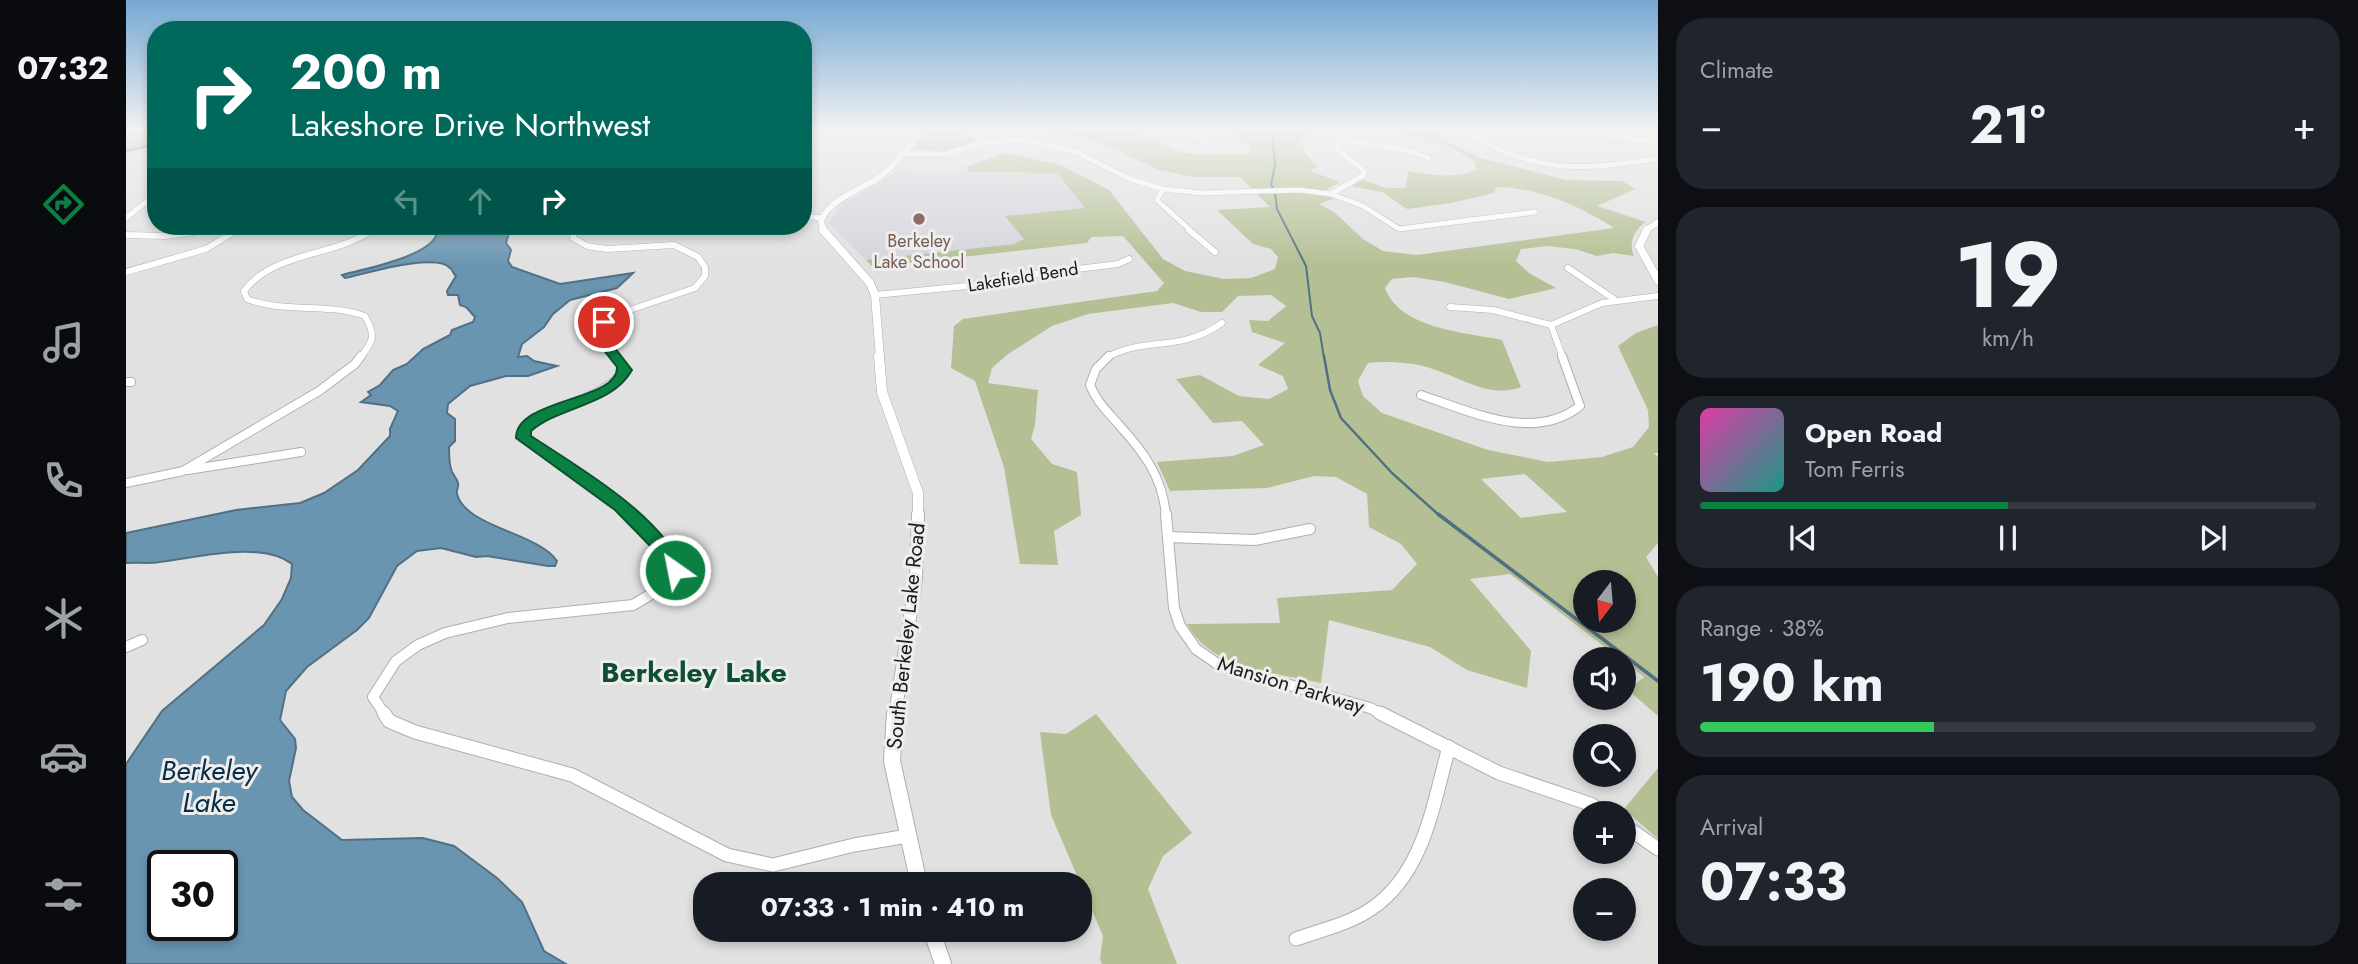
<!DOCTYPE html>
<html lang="en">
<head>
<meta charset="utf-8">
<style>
	body { margin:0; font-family:Jost,sans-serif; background:#20242c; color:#f1f3f6; height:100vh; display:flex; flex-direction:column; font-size:26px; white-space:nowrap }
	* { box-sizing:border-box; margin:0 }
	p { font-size:23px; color:#9ea1a6 }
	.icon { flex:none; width:38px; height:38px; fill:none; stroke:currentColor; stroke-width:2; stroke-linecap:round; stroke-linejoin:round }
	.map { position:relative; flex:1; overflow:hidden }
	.sheet { display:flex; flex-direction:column; gap:18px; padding:18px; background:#0d0f14; width:700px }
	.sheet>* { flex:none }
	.banner { position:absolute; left:21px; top:21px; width:665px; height:214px; border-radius:28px; box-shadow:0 4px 10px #0003; background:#00695c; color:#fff; overflow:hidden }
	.needle { width:46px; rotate:196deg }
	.tools { position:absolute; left:1447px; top:570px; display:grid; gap:14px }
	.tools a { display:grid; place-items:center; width:63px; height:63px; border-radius:50%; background:#171b24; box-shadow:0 4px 10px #0003; font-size:35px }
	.speed { position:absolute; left:21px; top:850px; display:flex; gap:14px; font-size:35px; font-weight:700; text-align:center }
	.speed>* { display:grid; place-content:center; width:91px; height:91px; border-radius:50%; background:#171b24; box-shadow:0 4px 10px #0003; line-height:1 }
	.speed .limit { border:4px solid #111; border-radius:10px; background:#fff; color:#111 }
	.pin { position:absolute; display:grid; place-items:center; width:60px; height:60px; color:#fff; margin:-30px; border:4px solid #fff; border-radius:50%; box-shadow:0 2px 7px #0007 }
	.me { position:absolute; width:77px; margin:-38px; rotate:327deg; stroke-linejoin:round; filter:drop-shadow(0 0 5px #0008) }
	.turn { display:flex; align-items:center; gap:24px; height:147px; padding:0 28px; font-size:32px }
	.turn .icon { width:91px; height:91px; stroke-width:2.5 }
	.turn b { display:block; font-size:49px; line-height:60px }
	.lanes { display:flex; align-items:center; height:66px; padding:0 28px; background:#0003; justify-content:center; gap:35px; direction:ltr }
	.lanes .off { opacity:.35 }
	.big { font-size:52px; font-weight:700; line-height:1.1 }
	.sheet .card { flex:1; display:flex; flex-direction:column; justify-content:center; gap:10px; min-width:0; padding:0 24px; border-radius:28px; background:#20242c }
	.sheet .dial { align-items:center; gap:0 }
	.dial b { font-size:91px; line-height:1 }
	.song { display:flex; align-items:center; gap:21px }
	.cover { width:84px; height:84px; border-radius:10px; background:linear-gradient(135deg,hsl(320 70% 55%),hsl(170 70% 35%)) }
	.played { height:7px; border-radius:4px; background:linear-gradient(90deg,#0b8043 50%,#363941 50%) }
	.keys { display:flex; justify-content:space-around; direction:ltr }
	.heat { display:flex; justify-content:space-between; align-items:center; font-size:38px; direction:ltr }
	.charge { height:10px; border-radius:5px; background:linear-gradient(90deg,#34c759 38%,#363941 0) }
	.trip { position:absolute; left:567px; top:872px; width:399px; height:70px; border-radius:28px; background:#171b24; box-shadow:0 4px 10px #0003; font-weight:700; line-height:70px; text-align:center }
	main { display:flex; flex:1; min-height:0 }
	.menu { display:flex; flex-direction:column; width:126px; justify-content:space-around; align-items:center; background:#090b0e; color:#9ea1a6 }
	.menu .icon { width:49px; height:49px }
	.menu .current { color:#0b8043 }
	.menu b { font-size:32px; color:#f1f3f6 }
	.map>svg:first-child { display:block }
</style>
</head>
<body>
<main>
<nav class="menu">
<b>07:32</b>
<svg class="icon current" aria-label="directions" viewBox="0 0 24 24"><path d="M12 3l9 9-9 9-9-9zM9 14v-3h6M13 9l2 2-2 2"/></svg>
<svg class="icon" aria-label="music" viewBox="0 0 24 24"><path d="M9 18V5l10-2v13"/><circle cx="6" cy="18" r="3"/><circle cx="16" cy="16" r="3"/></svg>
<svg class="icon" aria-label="phone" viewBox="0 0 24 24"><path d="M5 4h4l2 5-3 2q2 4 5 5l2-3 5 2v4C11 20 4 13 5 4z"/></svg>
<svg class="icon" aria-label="climate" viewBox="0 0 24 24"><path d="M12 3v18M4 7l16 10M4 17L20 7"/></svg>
<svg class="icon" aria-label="car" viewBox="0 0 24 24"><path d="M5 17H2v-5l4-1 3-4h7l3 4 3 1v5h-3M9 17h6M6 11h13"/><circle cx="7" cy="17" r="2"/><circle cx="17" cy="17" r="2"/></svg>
<svg class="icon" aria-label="filters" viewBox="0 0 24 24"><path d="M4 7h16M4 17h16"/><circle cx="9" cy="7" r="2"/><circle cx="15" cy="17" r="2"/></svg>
</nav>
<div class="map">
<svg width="1532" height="964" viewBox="0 0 1532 964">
	<rect width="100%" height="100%" fill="#e1e1e2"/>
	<polygon fill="#d4d4dc" points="770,172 931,173 959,208 880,216 898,239 888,244 740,260 703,223 714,206"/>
	<g fill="#b4c093" fill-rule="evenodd">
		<polygon points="0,130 30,130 30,146 0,153"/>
		<polygon points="798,130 841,130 839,135 854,141 817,151 787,149"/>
		<polygon points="909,130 985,130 1016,134 1051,151 1072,155 1123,154 1125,146 1100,130 1184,130 1175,140 1179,154 1192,166 1184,171 1214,182 1198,191 1164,187 1126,189 1114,177 1067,177 1033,170 974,142"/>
		<path d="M1269 130H1313L1324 143 1355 158 1440 180 1496 181 1509 189 1471 206 1520 222C1508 230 1502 243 1508 256L1487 253 1471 256 1449 249 1421 246 1395 249 1390 261 1403 273 1430 288 1383 299 1319 282 1287 277 1266 279 1259 288C1274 329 1338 332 1376 340L1395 387C1364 399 1336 378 1307 369 1286 362 1264 361 1242 363L1232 381 1237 396 1256 413 1362 450 1422 462 1476 457 1507 447 1523 427 1522 410 1492 346 1510 333 1532 325V453H1528L1532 457V543L1520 557 1532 577V716L1502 690 1518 677 1384 574 1344 579 1405 651 1401 688 1341 670 1304 647 1203 620 1195 683C1150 672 1085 670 1061 624L1154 623 1151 598 1266 590 1291 564 1275 544 1243 527 1241 494 1210 477 1188 476 1141 488 1044 491 1031 462 1107 456 1138 445 1116 421 1087 423 1050 379 1074 375 1113 396 1143 399 1162 389 1157 376 1132 365 1159 343 1126 332 1123 320 1142 321 1160 306 1145 295 1112 296 1096 312H1075L1047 303 962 314 926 326 882 354 866 368 862 383 912 390 909 425 905 439 926 464 951 472 955 515 928 531 932 565 894 564 878 467 849 381 825 368 828 326 837 319 1031 291 1038 283 997 236 965 237 961 243 747 267 740 260 888 244 898 239 879 216 959 208 931 173 843 172 840 167 880 153 935 165 983 190 1037 259 1059 271 1098 279 1125 278 1149 269 1152 257 1145 249 1127 244 1091 210 1144 207 1130 193 1170 192 1210 198 1193 204 1208 212 1237 239 1257 251 1291 255 1488 228C1452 205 1413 188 1371 187L1368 193 1325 203 1281 209 1256 192 1228 187 1226 185 1236 180 1261 188H1280L1282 171C1306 175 1327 179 1351 170L1347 159 1316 144 1273 135ZM1399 474 1441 512 1395 518 1355 479ZM1460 583H1498V621H1460Z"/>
		<polygon points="970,714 1066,833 1037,856 1022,889 1051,964 976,964 974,959 977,936 925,815 914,732 940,734"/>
		<polygon points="1532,768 1532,839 1498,809"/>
	</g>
	<path fill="#6a95b1" stroke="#527084" stroke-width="2" fill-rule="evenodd" d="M309 226H385L380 243 385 250 382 261 386 267 434 284 507 273 491 288 444 300 427 314 418 327 396 344 392 357 401 356 408 361 431 366 402 376H380L344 386 322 404 321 413 329 419V441L323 447C323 454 323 462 325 469 326 474 331 478 332 483 333 489 330 488 331 494 339 527 413 533 431 561L429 566H422L361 556 350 557 315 548 291 551 271 566 243 618 231 630 181 667 160 691 154 720 169 739 170 748 163 781 166 797 177 810 216 840 297 838 328 846 371 878 396 902 418 951 440 964H0V764L36 711 138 625 156 599 165 578 166 564C135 540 70 558 33 562 22 564 11 562 0 563V533L110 510 174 503 198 493 232 470 264 436V429L272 411 264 406 235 402 245 395 242 392 254 385 267 370 281 364 297 349 324 335 326 330 347 322 349 317 340 307 334 305 332 295H322L321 291 330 276C327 274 327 270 324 268 310 252 239 274 219 278L216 275C239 269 300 257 310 236L307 229ZM37 866H96V926H37Z"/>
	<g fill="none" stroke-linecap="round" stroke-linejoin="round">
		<g stroke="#527084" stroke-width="2">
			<polyline points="1146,130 1149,165 1145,185 1147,188"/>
			<polyline points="0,151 30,144"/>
			<polyline points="1149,192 1151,209 1180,266 1186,316 1194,333 1198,358"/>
		</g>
		<polyline stroke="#527084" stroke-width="2.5" points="1198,356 1204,390 1215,418 1266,473 1314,516"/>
		<polyline stroke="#527084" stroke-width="3.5" points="1312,514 1532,681"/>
		<defs>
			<g id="minor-far4">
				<polyline points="1054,130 1079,141"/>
				<polyline points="1437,130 1532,142"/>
				<path d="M1347 136C1356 143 1366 146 1376 151 1434 174 1472 167 1532 159"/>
				<polyline points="1218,140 1281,150 1303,158"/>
				<polyline points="1426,140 1429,130"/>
				<polyline points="779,154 819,154 859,142 899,140 950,152 1004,179 1037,189 1076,193 1173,190 1205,194 1237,206 1273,229 1409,212"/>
				<polyline points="1037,189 1031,200 1065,231"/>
				<polyline points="1205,194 1238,175 1237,170 1211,149 1213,144 1230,130"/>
				<polyline points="677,216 696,218"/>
				<polyline points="0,218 30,194"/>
				<polyline points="234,226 240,231"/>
				<polyline points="71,231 107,226"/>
				<polyline points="109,231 116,226"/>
				<polyline points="448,231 448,226"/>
			</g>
			<g id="minor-far3">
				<polyline points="448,230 447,238 461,246 481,249 548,245 572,257 579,267 579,276 569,288 483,317 477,324 475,337 490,358"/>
				<polyline points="1063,230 1089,252"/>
				<polyline points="0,235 40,236 82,230"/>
				<polyline points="1442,268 1488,299"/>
				<polyline points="0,272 80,249 111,230"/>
				<polyline points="749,295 841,286 869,279 992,264 1003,259"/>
				<polyline points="1324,307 1367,310 1425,325"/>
				<path d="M234 358C248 340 250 336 239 316 201 302 159 314 121 299L118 291C147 253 201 257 240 234V230"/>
				<path d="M980 358C1017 336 1054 353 1096 323"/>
				<polyline points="1437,358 1425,325 1476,303 1532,296"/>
			</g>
			<g id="minor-far2">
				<path d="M488 356 499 370C473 404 427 401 397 430V438L460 480 506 516"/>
				<path d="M983 356 970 369 964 385C970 401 982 412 993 425 1018 452 1037 478 1040 516"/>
				<polyline points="0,382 5,382"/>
				<path d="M1295 395C1344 411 1407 443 1454 406L1436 356"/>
				<polyline points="62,470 175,452"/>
				<polyline points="0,483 57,471 193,391 229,364 235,356"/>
			</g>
			<g id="minor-far1">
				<polyline points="1040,514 1048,608 1054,626 1070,649 1093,665 1244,708 1258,715"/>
				<polyline points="1042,537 1129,540 1184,529"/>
				<polyline points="0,647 16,640"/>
				<polyline points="259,715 247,697 270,661 292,645 319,633 382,618 507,605 537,587 549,570 538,550 504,514"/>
			</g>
			<g id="minor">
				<polyline points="258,713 263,721 289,732 446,775 601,855 647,865 728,845 782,836"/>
				<polyline points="1254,713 1373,773 1464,804 1482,814"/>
				<polyline points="1498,825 1532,849"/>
				<path d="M1170 939C1195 930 1223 924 1245 909 1298 874 1307 804 1323 747"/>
			</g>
			<g id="tertiary-far4">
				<path d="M698 231 695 221C704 198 736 190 755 176 771 163 783 147 794 130"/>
				<polyline points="1519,231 1532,222"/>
			</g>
			<g id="tertiary-far3">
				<polyline points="697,230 744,283 749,295 754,358"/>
				<polyline points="1521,230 1513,246 1532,280"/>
			</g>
			<polyline id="tertiary-far2" points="753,356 756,392 792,493 792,516"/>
			<polyline id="tertiary-far1" points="769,715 790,578 792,514"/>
			<g id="tertiary">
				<polyline points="769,713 766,761 793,884"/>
				<polyline points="805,929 817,964"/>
			</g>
		</defs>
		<use href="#minor-far4" stroke="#afafb0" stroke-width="6"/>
		<use href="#minor-far3" stroke="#afafb0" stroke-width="7"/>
		<use href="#minor-far2" stroke="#afafb0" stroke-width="10"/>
		<use href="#minor-far1" stroke="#afafb0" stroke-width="12"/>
		<use href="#minor" stroke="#afafb0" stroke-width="15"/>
		<use href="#tertiary-far4" stroke="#afafb0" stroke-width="7"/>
		<use href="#tertiary-far3" stroke="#afafb0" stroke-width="9"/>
		<use href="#tertiary-far2" stroke="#afafb0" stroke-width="11"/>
		<use href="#tertiary-far1" stroke="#afafb0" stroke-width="14"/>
		<use href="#tertiary" stroke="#afafb0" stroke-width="18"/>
		<use href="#minor-far4" stroke="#fff" stroke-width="5"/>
		<use href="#minor-far3" stroke="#fff" stroke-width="6"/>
		<use href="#minor-far2" stroke="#fff" stroke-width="8"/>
		<use href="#minor-far1" stroke="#fff" stroke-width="10"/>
		<use href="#minor" stroke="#fff" stroke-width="13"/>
		<use href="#tertiary-far4" stroke="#fff" stroke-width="6"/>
		<use href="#tertiary-far3" stroke="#fff" stroke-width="8"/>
		<use href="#tertiary-far2" stroke="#fff" stroke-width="10"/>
		<use href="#tertiary-far1" stroke="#fff" stroke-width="12"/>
		<use href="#tertiary" stroke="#fff" stroke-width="16"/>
	</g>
	<linearGradient id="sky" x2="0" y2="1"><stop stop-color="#75a8d2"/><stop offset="0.49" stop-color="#f2f2f2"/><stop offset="1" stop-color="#f2f2f2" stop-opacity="0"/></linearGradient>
	<rect width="1532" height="265" fill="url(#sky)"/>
	<path fill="#0b8043" stroke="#07532c" stroke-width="2" d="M478 318 484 322 480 331 482 339 506 370C486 406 434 406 405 431V436C455 469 534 514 558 570L555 575H542L534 556 489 510 390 438C390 398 493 401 491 367L470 340 467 331 474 319Z"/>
	<circle fill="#8d6e63" stroke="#eeeeef" stroke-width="2.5" cx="793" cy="219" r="7"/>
	<g text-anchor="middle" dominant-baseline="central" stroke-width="6" stroke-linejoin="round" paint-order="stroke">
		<g font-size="18" fill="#785e54" stroke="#eeeeef">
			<text x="793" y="241">Berkeley<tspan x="793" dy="21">Lake School</tspan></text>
		</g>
		<g font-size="18" fill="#1a1a1a" stroke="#eeeeef">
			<text transform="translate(897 277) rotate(-9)">Lakefield Bend</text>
		</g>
		<g font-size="21" fill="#1a1a1a" stroke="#eeeeef">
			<text transform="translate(780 636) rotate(-84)">South Berkeley Lake Road</text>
			<text transform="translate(1165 685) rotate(17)">Mansion Parkway</text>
		</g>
		<g font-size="28" font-weight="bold" fill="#0e4e31" stroke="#eeeeef">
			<text x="568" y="672">Berkeley Lake</text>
		</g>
		<g font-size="28" font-style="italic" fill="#082d43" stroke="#eeeeef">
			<text x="83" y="770">Berkeley<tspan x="83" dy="32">Lake</tspan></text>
		</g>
	</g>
</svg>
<div class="tools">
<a><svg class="needle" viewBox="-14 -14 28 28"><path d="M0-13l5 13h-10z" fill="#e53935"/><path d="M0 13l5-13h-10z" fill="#9ea1a6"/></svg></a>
<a><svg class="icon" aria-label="sound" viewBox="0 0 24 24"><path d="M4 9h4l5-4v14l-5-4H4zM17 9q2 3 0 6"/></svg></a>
<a><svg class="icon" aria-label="search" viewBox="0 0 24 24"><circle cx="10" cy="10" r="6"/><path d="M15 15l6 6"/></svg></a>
<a>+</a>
<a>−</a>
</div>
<div class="speed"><div class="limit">30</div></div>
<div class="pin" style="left:478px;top:322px;background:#d93025"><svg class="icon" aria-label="arrive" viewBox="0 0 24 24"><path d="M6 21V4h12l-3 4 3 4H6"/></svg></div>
<svg class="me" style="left:549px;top:570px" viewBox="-20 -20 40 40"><circle r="17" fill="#0b8043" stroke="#fff" stroke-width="3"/><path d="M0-11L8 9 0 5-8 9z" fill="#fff"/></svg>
<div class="trip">07:33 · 1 min · 410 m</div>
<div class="banner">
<div class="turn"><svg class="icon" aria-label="right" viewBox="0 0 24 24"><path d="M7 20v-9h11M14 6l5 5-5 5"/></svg><div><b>200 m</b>Lakeshore Drive Northwest</div></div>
<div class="lanes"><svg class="icon off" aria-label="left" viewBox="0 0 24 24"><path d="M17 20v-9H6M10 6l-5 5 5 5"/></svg><svg class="icon off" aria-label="ahead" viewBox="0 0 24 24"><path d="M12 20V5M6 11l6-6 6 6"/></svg><svg class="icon" aria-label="right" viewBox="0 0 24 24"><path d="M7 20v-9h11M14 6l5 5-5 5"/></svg></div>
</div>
</div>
<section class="sheet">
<div class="card"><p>Climate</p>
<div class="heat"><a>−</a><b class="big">21°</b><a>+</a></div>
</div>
<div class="card dial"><b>19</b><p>km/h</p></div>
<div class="card">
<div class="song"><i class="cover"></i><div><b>Open Road</b><p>Tom Ferris</p></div></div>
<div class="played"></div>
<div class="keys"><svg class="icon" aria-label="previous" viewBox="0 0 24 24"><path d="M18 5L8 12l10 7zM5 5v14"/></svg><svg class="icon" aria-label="pause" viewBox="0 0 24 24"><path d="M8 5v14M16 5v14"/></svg><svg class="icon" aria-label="next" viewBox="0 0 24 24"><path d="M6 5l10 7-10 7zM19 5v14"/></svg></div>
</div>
<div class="card"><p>Range · 38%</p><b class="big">190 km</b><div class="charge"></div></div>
<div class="card"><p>Arrival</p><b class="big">07:33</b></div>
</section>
</main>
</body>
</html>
